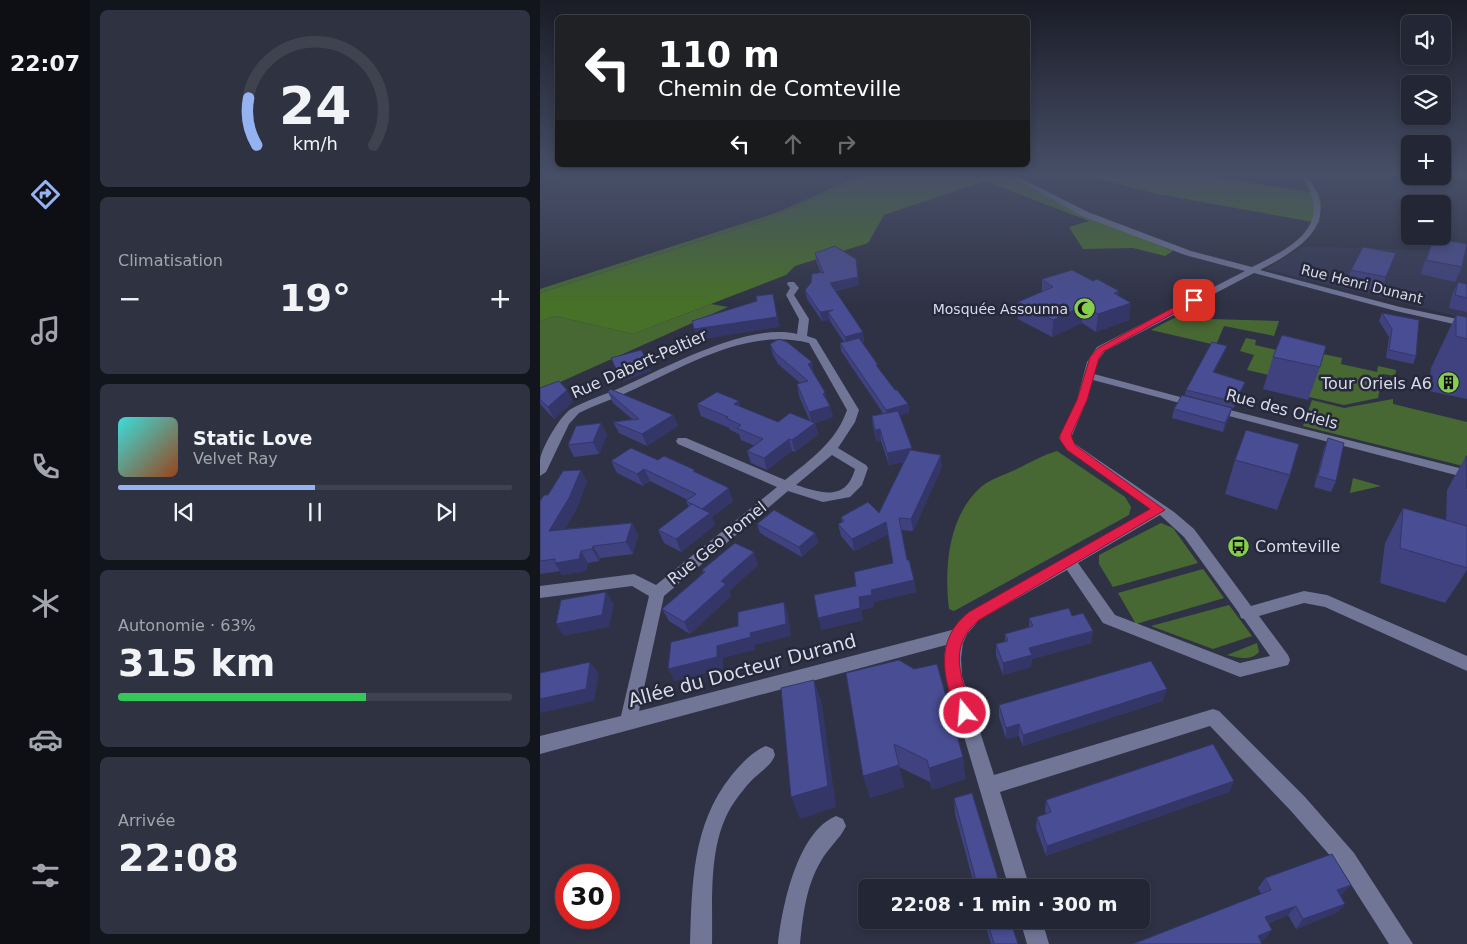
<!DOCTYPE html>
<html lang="fr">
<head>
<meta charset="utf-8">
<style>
	body { margin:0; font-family:"DejaVu Sans",sans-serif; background:#2f3240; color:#f1f3f6; height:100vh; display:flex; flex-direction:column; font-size:19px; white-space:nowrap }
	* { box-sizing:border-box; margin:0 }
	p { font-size:16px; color:#a3a5ac }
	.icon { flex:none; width:28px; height:28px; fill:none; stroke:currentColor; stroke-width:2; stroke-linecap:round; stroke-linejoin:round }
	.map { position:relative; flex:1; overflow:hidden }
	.drawer { display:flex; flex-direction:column; gap:10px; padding:10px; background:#13151d; width:450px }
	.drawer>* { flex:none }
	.banner { position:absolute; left:15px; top:15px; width:475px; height:152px; border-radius:8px; box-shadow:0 2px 8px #0003,0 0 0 1px #40434f; background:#202124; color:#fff; overflow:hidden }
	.tools { position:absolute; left:861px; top:15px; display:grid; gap:10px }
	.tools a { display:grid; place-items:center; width:50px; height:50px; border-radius:8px; background:#232634; box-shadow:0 2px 8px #0003,0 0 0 1px #40434f; font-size:25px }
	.speed { position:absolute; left:15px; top:864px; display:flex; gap:10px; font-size:25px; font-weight:700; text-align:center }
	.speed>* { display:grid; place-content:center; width:65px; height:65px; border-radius:50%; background:#232634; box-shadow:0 2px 8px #0003,0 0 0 1px #40434f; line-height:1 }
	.speed .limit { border:8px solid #d22; background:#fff; color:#111 }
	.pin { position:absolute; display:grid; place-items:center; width:42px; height:42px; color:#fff; margin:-21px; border-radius:10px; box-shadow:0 2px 8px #0006 }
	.me { position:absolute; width:55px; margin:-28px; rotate:343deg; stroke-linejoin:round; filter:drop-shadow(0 0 4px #0008) }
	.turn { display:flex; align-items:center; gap:18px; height:105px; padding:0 20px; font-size:22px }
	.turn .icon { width:65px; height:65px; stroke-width:2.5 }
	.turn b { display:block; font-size:35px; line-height:42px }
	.lanes { display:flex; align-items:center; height:48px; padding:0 20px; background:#0003; justify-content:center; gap:25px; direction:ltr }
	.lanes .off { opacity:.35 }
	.big { font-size:38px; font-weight:700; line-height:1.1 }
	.drawer .card { flex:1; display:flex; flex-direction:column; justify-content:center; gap:8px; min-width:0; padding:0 18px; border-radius:8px; background:#2f3240 }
	.drawer .dial { align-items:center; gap:0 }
	.dial svg { height:130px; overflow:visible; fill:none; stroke:#40434f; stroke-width:7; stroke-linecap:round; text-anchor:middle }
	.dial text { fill:#f1f3f6; stroke:none }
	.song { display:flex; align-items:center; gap:15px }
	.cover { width:60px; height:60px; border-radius:8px; background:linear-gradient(135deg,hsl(180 70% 55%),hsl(20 70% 35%)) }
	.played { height:5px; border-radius:2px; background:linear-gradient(90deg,#95b2f1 50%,#40434f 50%) }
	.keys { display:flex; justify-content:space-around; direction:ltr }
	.heat { display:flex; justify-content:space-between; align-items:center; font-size:28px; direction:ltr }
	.charge { height:8px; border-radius:4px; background:linear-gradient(90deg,#34c759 63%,#40434f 0) }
	.trip { position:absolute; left:318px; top:879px; width:292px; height:50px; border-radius:8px; background:#232634; box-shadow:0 2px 8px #0003,0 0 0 1px #40434f; font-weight:700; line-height:50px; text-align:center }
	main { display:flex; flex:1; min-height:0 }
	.menu { display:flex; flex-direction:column; width:90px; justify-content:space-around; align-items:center; background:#0e0f15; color:#a3a5ac }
	.menu .icon { width:35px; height:35px }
	.menu .selected { color:#95b2f1 }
	.menu b { font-size:22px; color:#f1f3f6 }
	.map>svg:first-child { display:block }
</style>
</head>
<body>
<main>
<nav class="menu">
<b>22:07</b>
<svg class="icon selected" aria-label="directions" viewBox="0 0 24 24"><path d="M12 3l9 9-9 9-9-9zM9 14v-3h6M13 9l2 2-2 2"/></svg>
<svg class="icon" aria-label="music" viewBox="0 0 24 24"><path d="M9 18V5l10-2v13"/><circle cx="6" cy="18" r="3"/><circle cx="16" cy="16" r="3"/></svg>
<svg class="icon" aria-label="phone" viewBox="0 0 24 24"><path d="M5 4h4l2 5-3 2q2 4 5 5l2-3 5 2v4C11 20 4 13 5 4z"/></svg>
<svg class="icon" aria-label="climate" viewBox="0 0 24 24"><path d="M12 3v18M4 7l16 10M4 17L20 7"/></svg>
<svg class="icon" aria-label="car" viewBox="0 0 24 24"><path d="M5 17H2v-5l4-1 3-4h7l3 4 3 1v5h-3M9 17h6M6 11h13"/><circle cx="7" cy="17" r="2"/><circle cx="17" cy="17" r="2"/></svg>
<svg class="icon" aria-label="filters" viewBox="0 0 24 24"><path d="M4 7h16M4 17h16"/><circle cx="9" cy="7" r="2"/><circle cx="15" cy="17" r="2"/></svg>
</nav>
<section class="drawer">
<div class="card dial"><svg viewBox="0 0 100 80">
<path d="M14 69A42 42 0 1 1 86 69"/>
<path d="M14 69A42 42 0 0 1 9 40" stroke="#95b2f1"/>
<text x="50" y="56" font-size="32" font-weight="700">24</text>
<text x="50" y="72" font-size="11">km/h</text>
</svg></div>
<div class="card"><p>Climatisation</p>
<div class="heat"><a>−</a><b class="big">19°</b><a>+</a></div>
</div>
<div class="card">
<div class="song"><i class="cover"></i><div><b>Static Love</b><p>Velvet Ray</p></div></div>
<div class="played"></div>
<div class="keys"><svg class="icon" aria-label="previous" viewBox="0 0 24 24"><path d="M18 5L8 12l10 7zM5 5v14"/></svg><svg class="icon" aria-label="pause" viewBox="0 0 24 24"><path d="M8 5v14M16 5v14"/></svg><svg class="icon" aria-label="next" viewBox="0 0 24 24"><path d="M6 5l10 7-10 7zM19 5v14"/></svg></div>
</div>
<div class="card"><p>Autonomie · 63%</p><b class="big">315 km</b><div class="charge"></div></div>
<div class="card"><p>Arrivée</p><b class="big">22:08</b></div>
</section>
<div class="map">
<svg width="927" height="944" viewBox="0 0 927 944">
	<rect width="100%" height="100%" fill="#2f3245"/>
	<polygon fill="#353852" points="765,246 927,252 927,319 725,269"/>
	<g fill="#486833">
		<polygon points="323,174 329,174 228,219 0,293 0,289 236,213"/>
		<polygon points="171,304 188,307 0,391 0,321 15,316 93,334"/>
		<polygon points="634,318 739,321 734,336 684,326 676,345 611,330"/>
		<polygon points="706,338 716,340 715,345 776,359 778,353 802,358 801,364 837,372 838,366 856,370 855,376 843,374 838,398 804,405 769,397 729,375 707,370 714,355 700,351"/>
		<polygon points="853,399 853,404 927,422 927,467 763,426 772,400 804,408"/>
		<path d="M517 451 585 497 591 507 589 515 414 611 409 609C404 568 408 516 441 487 450 479 464 475 475 470 489 463 503 455 517 451Z"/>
		<polygon points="813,478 841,486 810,493"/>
		<polygon points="621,523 633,528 658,563 573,587 559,564 559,555"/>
		<polygon points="663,569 684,598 596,624 578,593"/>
		<polygon points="689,605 712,636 673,649 611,626"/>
		<path d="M717 643 719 652C711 661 698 658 687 655Z"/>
	</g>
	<g fill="#477128">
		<polygon points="329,174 469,174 467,175 530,208 633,251 625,256 593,248 543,249 529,227 549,221 445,181 344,215 328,243 255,266 246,275 93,334 15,316 0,321 0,293 228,219"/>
		<polygon points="541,174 653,174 778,193 781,203 779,223 617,194"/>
	</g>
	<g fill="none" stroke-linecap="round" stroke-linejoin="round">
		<g fill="#717697" fill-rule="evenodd">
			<path d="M466 174H473L548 212 651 251 712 267C754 246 796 225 760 174H766C803 223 762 248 720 270L860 307 927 321V327L856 311 714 273 565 351 557 362 554 374 659 402 661 404 659 406 655 407 553 380 547 400 531 438 535 444 634 512 654 529 711 606 764 591 787 595 927 656V671L785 607 764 603 719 616 748 655 750 660 748 665 700 677 563 623 527 570 439 620 427 634 423 643 421 658 422 676 454 775 673 709 679 711 765 797 814 853 873 944H849L800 867 751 811 670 726 460 792 490 888H469L406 676 404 658 406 645 0 754V736L81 716 109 596 92 586 0 598V586L94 574 116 585 237 487 138 444 136 441 138 438H146L245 480C270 460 296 442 307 410L269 343C206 327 144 367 88 392 72 400 54 405 39 413L29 424 6 472 0 476C0 471 0 465 0 460 2 447 20 416 31 409 47 400 64 395 80 388 126 368 207 322 257 334L259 319 246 295 250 288 247 284 248 282H254L259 288 254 295 269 319 267 336 276 339 319 410 315 422 298 448 326 465 328 468 322 485 310 497 283 502 248 491 124 596 99 711 412 630 429 612 611 509 527 450 519 438 537 400 547 362 557 347 705 271 645 255 542 216ZM292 455 315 469C306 502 281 493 256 485ZM620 515 644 537 699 613 701 618 704 619 730 656 700 663 575 615 538 563Z"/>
			<polygon points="674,406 927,470 927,478 670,411 668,409 670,407"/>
			<path d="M226 746 233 749 235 755C231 766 220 772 212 780 206 786 200 794 195 801 167 841 173 898 172 944H150C152 884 152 825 191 776 200 765 213 751 226 746Z"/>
			<path d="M296 816 303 819 306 826C300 839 288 848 281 861 266 886 263 915 260 944H238C242 907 257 832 296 816Z"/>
			<polygon points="480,920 502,920 509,944 487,944"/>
		</g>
	</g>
	<g fill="#3f427e">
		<polygon points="894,238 922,267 915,282 880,274"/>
		<polygon points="275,253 319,285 295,291 323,332 324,342 322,342 338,369 355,390 368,404 369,413 360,415 372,448 373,451 402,467 373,531 361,530 367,560 374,580 376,592 334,602 334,607 321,610 323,620 281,630 316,586 353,563 348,534 314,551 301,536 298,524 302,522 301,517 339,513 364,462 349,465 341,441 337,442 333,427 332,416 343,413 301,351 300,343 304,342 290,321 290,320 282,321 267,299 265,290 281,273 276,261"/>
		<polygon points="856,253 840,292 806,285 811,270"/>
		<polygon points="502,279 553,281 579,291 578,295 589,320 556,332 542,323 512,337 478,319 478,302 502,292"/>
		<polygon points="918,282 927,284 927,312 909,308 912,295"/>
		<polygon points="842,313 876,356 873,364 846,358 849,337 839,321"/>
		<polygon points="916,315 927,317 927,399 889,391 891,368"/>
		<polygon points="230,344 274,373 290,406 293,417 275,423 278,434 255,452 252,451 227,470 211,463 207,451 215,446 201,440 199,434 190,430 189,428 161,416 157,404 201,407 238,422 270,421 259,396 257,384 260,383 238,364 233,355"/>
		<polygon points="687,346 685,351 674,372 705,382 703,388 694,408 645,395 646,390"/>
		<polygon points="733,357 780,367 768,400 723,389"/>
		<polygon points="0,388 33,402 14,419 0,404"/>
		<polygon points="68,392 133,415 138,426 107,446 79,433 73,422 92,419 73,403"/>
		<polygon points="692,408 689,418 683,432 632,418 634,409"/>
		<polygon points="61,423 67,435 59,454 34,457 28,445"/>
		<polygon points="788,438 796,481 791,492 774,487 784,449"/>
		<polygon points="926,456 927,456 927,570 905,603 840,583 845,543 863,508 906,520 907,490"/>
		<polygon points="118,460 156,473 193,501 172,517 175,525 141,552 124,543 118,530 149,507 146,501 148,500 110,481 103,486 77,473 71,461"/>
		<polygon points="695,460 750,475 737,510 685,494"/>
		<polygon points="41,470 47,482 36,510 24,529 92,523 98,535 93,554 60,558 59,561 48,563 46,571 22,575 20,571 0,574 0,501"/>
		<polygon points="217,524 275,533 278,542 262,557 220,533"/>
		<polygon points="218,565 189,591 191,596 150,634 129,621 122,609 163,573 162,570"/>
		<polygon points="532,616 553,631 551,643 492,659 491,667 463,675 456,656 456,644 465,641 465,634 489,627 489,618"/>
		<polygon points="306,673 423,757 425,779 392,790 390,782 359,767 364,787 330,798"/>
		<polygon points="623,701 483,746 479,736 466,739 459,717 459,705"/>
		<polygon points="694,781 689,792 506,856 496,828 497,817 506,814 505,811 506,800"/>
		<polygon points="414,798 461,888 435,888 415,814"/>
		<polygon points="725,878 811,885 802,894 800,895 805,904 796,913 756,929 748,915 728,923 725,939 720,941 593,944 721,894 718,888"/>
		<polygon points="444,920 470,920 478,944 451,944"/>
	</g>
	<g fill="#333667">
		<polygon points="316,259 319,285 291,291 290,283"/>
		<polygon points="579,291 577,308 591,303 589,320 556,332 558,314 574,293"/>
		<polygon points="233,294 240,327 158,340 154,329"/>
		<polygon points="543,306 542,323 512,337 513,320"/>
		<polygon points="293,310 288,312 290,320 282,321 280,312"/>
		<polygon points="323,332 324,342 307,346 305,337"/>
		<polygon points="687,346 685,351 672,377 673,372"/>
		<polygon points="107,360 111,371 82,382 77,371"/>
		<polygon points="272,362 274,373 268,364"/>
		<polygon points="705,382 703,388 694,408 695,402"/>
		<polygon points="27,390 33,402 14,419 8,407"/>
		<polygon points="285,392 288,403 283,394"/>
		<polygon points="199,401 203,412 194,404"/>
		<polygon points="368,404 369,413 347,419 346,410"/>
		<polygon points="290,406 293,417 272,424 269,412"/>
		<polygon points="692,408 689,418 683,432 685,423"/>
		<polygon points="133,415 138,426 107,446 102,434"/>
		<polygon points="61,423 67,435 59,454 53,442"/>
		<polygon points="275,423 278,434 255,452 252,440"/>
		<polygon points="340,429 341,441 337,442 335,430"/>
		<polygon points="249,439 252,451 227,470 224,458"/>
		<polygon points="372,448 374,460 349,465 347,453"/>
		<polygon points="401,455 402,467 373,531 371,519"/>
		<polygon points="104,469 110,481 103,486 97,474"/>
		<polygon points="41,470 47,482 36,510 17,543 9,531"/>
		<polygon points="189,488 193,501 172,517 175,525 141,552 136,539 162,509"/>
		<polygon points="346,522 348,534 314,551 312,539"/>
		<polygon points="92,523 98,535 93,554 86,542"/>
		<polygon points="275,533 278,542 262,557 259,547"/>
		<polygon points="53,546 60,558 59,561 52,549"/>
		<polygon points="41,551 48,563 46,571 22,575 15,563"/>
		<polygon points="214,552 218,565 189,591 191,596 150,634 144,622 181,581"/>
		<polygon points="374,580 376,592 334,602 334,607 321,610 323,620 281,630 278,618 319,597 331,590"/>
		<polygon points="66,592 74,604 69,627 24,636 16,624"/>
		<polygon points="244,602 248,614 251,636 215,645 215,650 183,658 183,669 135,681 128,669 177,646 210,633"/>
		<polygon points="553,631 551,643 492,659 491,667 463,675 463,663 489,648"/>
		<polygon points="50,662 59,674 54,701 0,713 0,699"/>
		<polygon points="274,680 282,704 296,807 260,819 251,797"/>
		<polygon points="627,689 623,701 483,746 483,735"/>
		<polygon points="479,724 479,736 466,739 466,728"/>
		<polygon points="423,757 425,779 392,790 389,768"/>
		<polygon points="359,765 364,787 330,798 323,776"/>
		<polygon points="694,781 689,792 506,856 507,846"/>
		<polygon points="811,885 802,894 788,899 797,890"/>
		<polygon points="805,904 796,913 756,929 763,919"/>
		<polygon points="756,906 748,915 718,926 725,917"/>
		<polygon points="732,930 725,939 713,944 718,936"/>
	</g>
	<g fill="#494d93" stroke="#333667">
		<polygon points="894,238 927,244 922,267 886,260"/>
		<polygon points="295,246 316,259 318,277 290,283 323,332 305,337 288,312 293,310 280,312 265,290 271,283 272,274 283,272 284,274 275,253"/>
		<polygon points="823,247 856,253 846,277 811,270"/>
		<polygon points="532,270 553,281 557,279 579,291 574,293 591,303 558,314 543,306 513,320 478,302 513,287 502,279"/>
		<polygon points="918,282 927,284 927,298 915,295"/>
		<polygon points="233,294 237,317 154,329 152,321 217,301 216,296"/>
		<polygon points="842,313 879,320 876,356 849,350 852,329"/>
		<polygon points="916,315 927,317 927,339 916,336"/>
		<polygon points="742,335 786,346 780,367 733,357"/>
		<polygon points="319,338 338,365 336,365 355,390 357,390 368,404 346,410 300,343"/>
		<polygon points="239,339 247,342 272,362 268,364 285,392 283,394 290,406 269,412 257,384 268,381 235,353 230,344"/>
		<polygon points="672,342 687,346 673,372 705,382 695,402 646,390"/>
		<polygon points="101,350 107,360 77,371 71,358"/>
		<polygon points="19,381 27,390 8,407 0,399 0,388"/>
		<polygon points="70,389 133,415 102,434 73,422 99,419 68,392"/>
		<polygon points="177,392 199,401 194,404 238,422 250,413 275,423 252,440 249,439 224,458 207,451 223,439 197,428 201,425 186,418 188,417 157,404"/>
		<polygon points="642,395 692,408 685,423 634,409"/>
		<polygon points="358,411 372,448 347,453 340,429 335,430 332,416"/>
		<polygon points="61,423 53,442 28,445 36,426"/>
		<polygon points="706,430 759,444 750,475 695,460"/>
		<polygon points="788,438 804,443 796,481 778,476"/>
		<polygon points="91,448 118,460 124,456 155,470 153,471 189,488 162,509 146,501 156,494 104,469 97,474 71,461"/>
		<polygon points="370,450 401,455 371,519 359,518 367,560 369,560 374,580 331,590 332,595 319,597 320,608 278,618 274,595 316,586 314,572 353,563 346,522 312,539 298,524 304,521 301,517 328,502 339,513"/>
		<polygon points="926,456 927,456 927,489"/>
		<polygon points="41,470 29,498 9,531 92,523 86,542 53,546 52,549 41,551 39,559 15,563 15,559 0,561 0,501 4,495 8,495 23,471"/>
		<polygon points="152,504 170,513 136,539 118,530"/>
		<polygon points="863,508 927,526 927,568 860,548"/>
		<polygon points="234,510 275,533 259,547 217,524"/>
		<polygon points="195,543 214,552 181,581 186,584 144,622 122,609 165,572 162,570"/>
		<polygon points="66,592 62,615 16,624 21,600"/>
		<polygon points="244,602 246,624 210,633 211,637 177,646 177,657 128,669 131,642 198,626 198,612"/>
		<polygon points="529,608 532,616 543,613 553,631 489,648 492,655 463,663 456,644 468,641 465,634 493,626 489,618"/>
		<polygon points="359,660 374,669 397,664 423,757 389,768 387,760 354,744 359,765 323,776 306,673"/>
		<polygon points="611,661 627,689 483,735 479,724 466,728 459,705"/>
		<polygon points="50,662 46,689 0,699 0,673"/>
		<polygon points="274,680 288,786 251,797 241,688"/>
		<polygon points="673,744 694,781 507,846 497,817 511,812 506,800"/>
		<polygon points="432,793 461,888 438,888 414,798"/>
		<polygon points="792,854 811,885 797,890 805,904 763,919 756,906 725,917 732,930 718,936 722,944 593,944 731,890 725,878"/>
		<polygon points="447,920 470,920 478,944 454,944"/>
	</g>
	<linearGradient id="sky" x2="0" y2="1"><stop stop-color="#1a1c26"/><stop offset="0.57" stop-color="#474f68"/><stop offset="1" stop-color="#474f68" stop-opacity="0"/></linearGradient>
	<rect width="927" height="306" fill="url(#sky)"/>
	<path fill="#e11d48" stroke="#92132f" d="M651 298 658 300 564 351 559 358 547 400 531 435 535 445 625 510 439 620C406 647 422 679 433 713L431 718 425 720 419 718C403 681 393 640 429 612L610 509 527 450 520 440V435L537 400 550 357 558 348Z"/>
	<defs>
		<symbol id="mosque-disc" viewBox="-11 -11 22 22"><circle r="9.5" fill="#85cf4c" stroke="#26283b"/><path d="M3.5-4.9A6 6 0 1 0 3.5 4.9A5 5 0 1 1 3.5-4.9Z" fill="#111"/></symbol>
		<symbol id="building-disc" viewBox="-11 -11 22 22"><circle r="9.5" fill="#85cf4c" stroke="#26283b"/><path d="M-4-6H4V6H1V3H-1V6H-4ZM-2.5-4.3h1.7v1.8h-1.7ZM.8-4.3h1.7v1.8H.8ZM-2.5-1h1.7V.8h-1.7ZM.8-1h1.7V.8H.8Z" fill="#111"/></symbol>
		<symbol id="bus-disc" viewBox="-11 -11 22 22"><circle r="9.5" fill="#85cf4c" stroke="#26283b"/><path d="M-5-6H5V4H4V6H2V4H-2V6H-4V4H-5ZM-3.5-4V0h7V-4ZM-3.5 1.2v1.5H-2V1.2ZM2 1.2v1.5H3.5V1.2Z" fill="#111"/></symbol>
	</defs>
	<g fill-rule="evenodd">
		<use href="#mosque-disc" x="532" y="296" width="25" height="25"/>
		<use href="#building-disc" x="896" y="370" width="25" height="25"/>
		<use href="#bus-disc" x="686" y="534" width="25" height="25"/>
	</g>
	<g text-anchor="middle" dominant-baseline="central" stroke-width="5" stroke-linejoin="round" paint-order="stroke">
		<g font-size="14" fill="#d9dce8" stroke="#26283b">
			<text transform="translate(822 284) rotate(14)">Rue Henri Dunant</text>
		</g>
		<g font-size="14" fill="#d9dce8" stroke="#26283b" text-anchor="end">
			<text x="528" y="309">Mosquée Assounna</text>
		</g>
		<g font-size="16" fill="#d9dce8" stroke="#26283b">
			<text transform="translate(99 364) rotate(-24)">Rue Dabert-Peltier</text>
			<text transform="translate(742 409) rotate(15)">Rue des Oriels</text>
			<text transform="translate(177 543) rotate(-39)">Rue Geo Pomel</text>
		</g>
		<g font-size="16" fill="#d9dce8" stroke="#26283b" text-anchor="end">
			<text x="892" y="383">Tour Oriels A6</text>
			<text x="715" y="546" text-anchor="start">Comteville</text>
		</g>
		<g font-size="19" fill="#d9dce8" stroke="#26283b">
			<text transform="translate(202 670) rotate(-15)">Allée du Docteur Durand</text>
		</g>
	</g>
</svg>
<div class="tools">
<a><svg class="icon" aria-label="sound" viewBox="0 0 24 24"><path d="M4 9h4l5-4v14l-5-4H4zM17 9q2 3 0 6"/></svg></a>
<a><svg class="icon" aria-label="layers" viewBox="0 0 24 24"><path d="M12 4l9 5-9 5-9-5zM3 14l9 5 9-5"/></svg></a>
<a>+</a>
<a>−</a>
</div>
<div class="speed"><div class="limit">30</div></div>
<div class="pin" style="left:654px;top:300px;background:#d93025"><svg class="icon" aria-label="arrive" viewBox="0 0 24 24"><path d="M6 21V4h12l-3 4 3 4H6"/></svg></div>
<svg class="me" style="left:425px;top:713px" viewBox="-20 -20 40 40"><circle r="17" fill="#e11d48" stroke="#fff" stroke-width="3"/><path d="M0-11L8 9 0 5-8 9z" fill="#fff"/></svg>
<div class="trip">22:08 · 1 min · 300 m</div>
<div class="banner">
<div class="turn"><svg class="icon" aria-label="left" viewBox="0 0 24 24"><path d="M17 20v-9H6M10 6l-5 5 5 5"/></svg><div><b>110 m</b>Chemin de Comteville</div></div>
<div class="lanes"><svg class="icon" aria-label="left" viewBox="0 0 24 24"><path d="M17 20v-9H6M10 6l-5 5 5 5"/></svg><svg class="icon off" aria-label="ahead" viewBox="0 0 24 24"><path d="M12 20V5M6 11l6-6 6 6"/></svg><svg class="icon off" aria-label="right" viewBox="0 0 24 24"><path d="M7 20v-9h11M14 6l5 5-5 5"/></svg></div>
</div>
</div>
</main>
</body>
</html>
